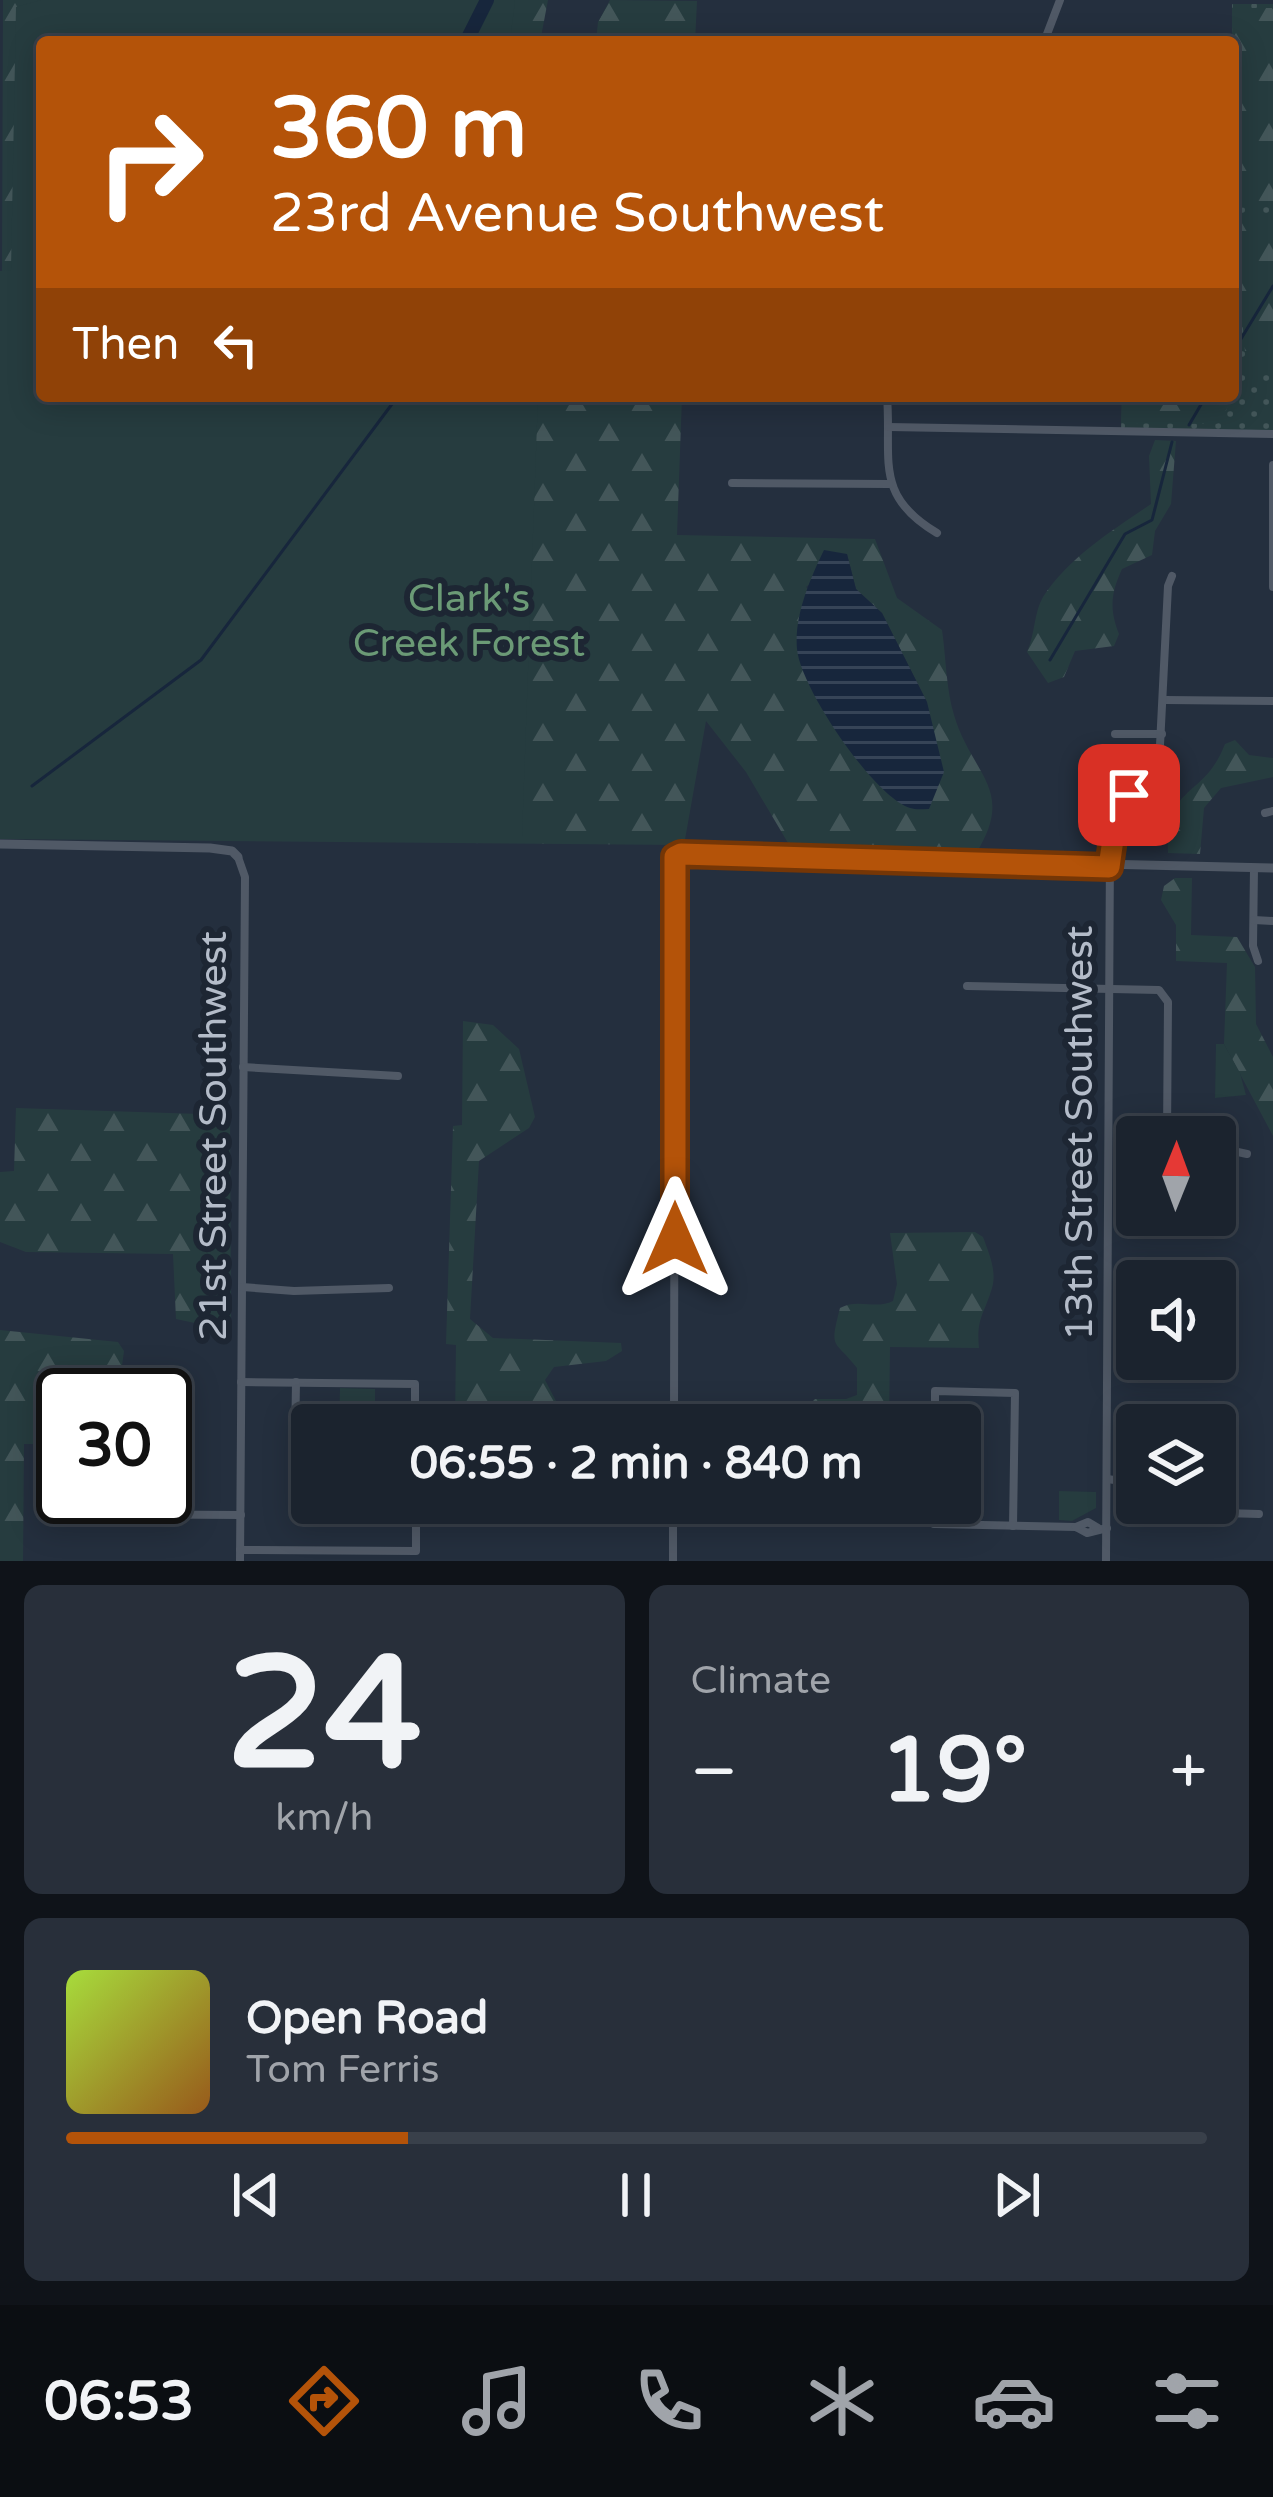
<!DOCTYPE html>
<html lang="en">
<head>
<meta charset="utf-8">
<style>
	body { margin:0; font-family:"Varela Round",sans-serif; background:#282f3a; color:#f1f3f6; height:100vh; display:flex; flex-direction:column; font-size:45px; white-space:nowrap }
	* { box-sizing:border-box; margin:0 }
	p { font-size:39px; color:#a0a4aa }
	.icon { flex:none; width:66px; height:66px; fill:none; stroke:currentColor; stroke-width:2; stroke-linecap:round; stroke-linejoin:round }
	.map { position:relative; height:1561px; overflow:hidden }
	.drawer { display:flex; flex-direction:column; gap:24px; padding:24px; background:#0f1319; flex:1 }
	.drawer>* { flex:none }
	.banner { position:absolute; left:36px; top:36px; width:1203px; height:366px; border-radius:12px; box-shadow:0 6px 30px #0003,0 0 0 3px #39404a; background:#b45309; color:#fff; overflow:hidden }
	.needle { width:78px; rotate:1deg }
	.controls { position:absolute; left:1116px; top:1116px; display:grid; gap:24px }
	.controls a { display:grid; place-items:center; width:120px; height:120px; border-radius:12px; background:#1b232e; box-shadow:0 6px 30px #0003,0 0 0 3px #39404a; font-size:60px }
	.speed { position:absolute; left:36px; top:1368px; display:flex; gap:24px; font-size:60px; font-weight:700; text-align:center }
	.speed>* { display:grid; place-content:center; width:156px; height:156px; border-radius:50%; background:#1b232e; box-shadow:0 6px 30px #0003,0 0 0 3px #39404a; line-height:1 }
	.speed .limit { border:6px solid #111; border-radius:18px; background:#fff; color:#111 }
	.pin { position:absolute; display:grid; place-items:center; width:102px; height:102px; color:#fff; margin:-51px; border-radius:24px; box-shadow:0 6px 18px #0006 }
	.me { position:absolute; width:132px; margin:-66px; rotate:0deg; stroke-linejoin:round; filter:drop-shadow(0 0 9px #0008) }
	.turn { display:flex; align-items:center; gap:42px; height:252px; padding:0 36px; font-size:54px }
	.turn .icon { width:156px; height:156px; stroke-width:2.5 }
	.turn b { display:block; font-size:84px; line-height:102px }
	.then { display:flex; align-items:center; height:114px; padding:0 36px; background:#0003; gap:24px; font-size:45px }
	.big { font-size:90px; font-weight:700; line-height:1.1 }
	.drawer .tile { flex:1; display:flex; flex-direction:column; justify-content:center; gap:18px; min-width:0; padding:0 42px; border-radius:18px; background:#282f3a }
	.drawer .dial { align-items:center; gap:0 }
	.dial b { font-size:156px; line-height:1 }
	.song { display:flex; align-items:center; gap:36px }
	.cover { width:144px; height:144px; border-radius:18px; background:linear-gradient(135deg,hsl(80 70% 55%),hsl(30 70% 35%)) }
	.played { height:12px; border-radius:6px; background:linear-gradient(90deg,#b45309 30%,#39404a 30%) }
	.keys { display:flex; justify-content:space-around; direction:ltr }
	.heat { display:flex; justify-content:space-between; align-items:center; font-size:66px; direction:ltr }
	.drawer .tiles { flex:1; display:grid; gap:24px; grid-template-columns:1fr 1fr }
	.tile:last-child { grid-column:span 2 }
	.trip { position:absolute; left:291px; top:1404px; width:690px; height:120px; border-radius:12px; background:#1b232e; box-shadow:0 6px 30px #0003,0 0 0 3px #39404a; font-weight:700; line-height:120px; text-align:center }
	.tab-bar { display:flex; height:192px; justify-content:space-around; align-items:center; background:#0b0e12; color:#a0a4aa }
	.tab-bar .icon { width:84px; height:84px }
	.tab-bar .active { color:#b45309 }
	.tab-bar b { font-size:54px; color:#f1f3f6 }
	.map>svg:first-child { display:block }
</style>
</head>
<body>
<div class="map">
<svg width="1273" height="1561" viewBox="0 0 1273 1561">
	<defs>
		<pattern id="grass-dots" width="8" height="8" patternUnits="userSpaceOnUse" patternTransform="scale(3)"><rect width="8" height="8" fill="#263c3f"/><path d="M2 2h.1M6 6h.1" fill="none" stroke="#435659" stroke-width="1.8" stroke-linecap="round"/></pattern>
		<pattern id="forest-firs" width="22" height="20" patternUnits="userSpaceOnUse" patternTransform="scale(3)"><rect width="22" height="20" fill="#263c3f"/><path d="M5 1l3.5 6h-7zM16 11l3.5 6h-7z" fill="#435659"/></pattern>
		<pattern id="water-rules" width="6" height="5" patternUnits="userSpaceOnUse" patternTransform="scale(3)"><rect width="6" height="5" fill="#17263c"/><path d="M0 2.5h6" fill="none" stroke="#364457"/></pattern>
	</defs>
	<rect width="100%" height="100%" fill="#242f3e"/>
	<polygon fill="url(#grass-dots)" points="1232,4 1273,4 1273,434 1121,431 1122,396 1233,396"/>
	<g fill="url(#forest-firs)" fill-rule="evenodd">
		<path d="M3 0H548L540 42H42V396H682L677 535 875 539 897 598 942 630C946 657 946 689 954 715 972 776 1017 789 975 855L791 848 746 772 706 721 684 845 0 839ZM847 554 856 589 882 613 927 702 806 587Z"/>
		<polygon points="610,0 697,1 695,42 596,42 598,22"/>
		<polygon points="1232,8 1273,8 1273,206 1233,208"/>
		<polygon points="1260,213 1273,216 1273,352 1256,379 1247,374 1242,318 1233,297 1233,214"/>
		<polygon points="1122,396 1231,396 1222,422 1215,424 1121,423"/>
		<path d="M1155 440 1176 441 1171 504 1155 531 1152 555 1122 569C1111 593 1109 609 1119 634L1114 646 1075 651 1064 677 1048 683 1027 652C1035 635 1034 612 1043 597 1070 556 1112 531 1151 504L1149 456Z"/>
		<path d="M1235 740 1249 755 1273 758V777L1221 788 1204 808 1200 854 1168 853C1166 781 1203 801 1225 744Z"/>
		<polygon points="1175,878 1192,878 1191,935 1237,937 1255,967 1256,1024 1273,1057 1273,1136 1224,1044 1227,963 1176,961 1176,925 1161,900 1164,886"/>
		<polygon points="463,1021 493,1025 519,1049 535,1117 529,1128 479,1161 470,1319 493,1338 621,1343 622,1351 606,1361 554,1367 545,1380 557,1403 557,1425 455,1425 456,1345 446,1344 453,1126 462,1125"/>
		<polygon points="16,1108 230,1115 231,1320 209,1326 176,1319 173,1254 26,1252 0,1242 0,1172 14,1171"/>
		<path d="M975 1232 983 1237C989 1254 997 1271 992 1288 984 1315 976 1318 979 1348L890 1347 889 1425 856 1423 841 1412 815 1418 809 1405 815 1399H846L857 1395V1368C834 1338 829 1351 840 1308 858 1298 876 1310 893 1301L897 1284 890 1233Z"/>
		<polygon points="0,1330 118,1342 124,1351 118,1395 63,1395 63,1444 24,1444 23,1561 0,1561"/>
	</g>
	<g fill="#263c3f">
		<polygon points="41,0 515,0 510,42 42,42 42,396 538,396 522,837 0,837 0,271 11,270 16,7"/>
		<polygon points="1216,1044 1224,1044 1240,1073 1246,1095 1215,1098"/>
		<polygon points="340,1388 375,1389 375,1425 339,1425"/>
		<polygon points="1059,1491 1096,1492 1096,1508 1072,1521 1059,1520"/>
	</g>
	<path fill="url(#water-rules)" d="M824 550 847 554 856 589 882 613 927 702 944 772 929 809C922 809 916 810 910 808 873 796 800 687 797 649 794 616 810 579 824 550Z"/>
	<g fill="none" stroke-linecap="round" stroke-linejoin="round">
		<g stroke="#17263c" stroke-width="3">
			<polyline points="1233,352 1273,286"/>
			<polyline points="1189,425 1206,396"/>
			<polyline points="1050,660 1125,534 1152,520 1172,442"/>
			<polyline points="32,786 201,660 398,396"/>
		</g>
		<polyline stroke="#17263c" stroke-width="14" points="466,42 487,0"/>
		<g stroke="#505966" stroke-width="8">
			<polyline points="1044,42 1060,0"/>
			<path d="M887 396C892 459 873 495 937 533"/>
			<polyline points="889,427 1273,434"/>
			<polyline points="1273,465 1273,587"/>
			<polyline points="732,483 889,484"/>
			<polyline points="1165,700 1273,701"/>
			<polyline points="1115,734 1162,734"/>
			<polyline points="1265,813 1273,811"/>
			<polyline points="238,857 245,877 240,1561"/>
			<polyline points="1254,868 1253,946 1258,961"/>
			<polyline points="1254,920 1273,921"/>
			<polyline points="967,986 1159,990 1168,1002 1167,1137"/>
			<polyline points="243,1067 398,1076"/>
			<polyline points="1215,1147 1247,1154"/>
			<polyline points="1167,1215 1174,1223"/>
			<polyline points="242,1287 294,1291 389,1288"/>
			<polyline points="241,1382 415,1384 415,1425"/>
			<polyline points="296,1382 294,1505 416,1507"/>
			<polyline points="674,1425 675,857"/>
			<polyline points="935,1425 935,1391 1015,1393 1013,1526"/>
			<polyline points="1107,1479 1137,1483"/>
			<polyline points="934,1503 934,1524 1076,1527 1087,1533 1107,1528"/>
			<polyline points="1170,1503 1188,1512 1259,1514"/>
			<polyline points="78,1514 241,1515"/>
			<polyline points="1076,1527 1088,1522 1098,1528"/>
			<polyline points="240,1550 416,1551 416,1506"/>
			<polyline points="673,1561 673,1503"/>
			<path d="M1106 1561 1110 849C1117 795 1146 789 1160 745L1168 586 1172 576"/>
		</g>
		<g stroke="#505966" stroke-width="9">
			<polyline points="0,844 210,848 232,851 238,857"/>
			<polyline points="675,857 681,854 1273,868"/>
		</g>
	</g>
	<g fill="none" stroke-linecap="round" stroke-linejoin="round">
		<defs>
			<polyline id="route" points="675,1239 675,857 681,854 1109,867 1116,819 1129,795"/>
		</defs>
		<use href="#route" stroke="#753606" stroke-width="30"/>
		<use href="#route" stroke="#b45309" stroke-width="21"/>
	</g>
	<g text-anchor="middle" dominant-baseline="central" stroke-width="12" stroke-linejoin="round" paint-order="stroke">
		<g font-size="39" fill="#6b9a76" stroke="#1d2633">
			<text x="469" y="598">Clark's<tspan x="469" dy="45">Creek Forest</tspan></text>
		</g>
		<g font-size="39" fill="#b4bcc9" stroke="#1d2633">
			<text transform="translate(1079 1133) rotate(-90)">13th Street Southwest</text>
			<text transform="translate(213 1136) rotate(-90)">21st Street Southwest</text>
		</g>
	</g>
</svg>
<div class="controls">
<a><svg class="needle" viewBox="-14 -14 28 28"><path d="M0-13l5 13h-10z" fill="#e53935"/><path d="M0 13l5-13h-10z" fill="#a0a4aa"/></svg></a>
<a><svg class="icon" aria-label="sound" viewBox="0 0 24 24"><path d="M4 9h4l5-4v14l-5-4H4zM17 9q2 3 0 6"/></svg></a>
<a><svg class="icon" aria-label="layers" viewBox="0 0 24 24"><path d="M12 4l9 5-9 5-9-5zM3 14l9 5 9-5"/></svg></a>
</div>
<div class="speed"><div class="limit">30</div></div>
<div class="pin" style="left:1129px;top:795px;background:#d93025"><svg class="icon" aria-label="arrive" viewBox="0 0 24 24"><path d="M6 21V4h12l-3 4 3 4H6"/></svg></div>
<svg class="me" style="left:675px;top:1239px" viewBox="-20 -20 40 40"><path d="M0-17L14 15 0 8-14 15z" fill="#b45309" stroke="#fff" stroke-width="4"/></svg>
<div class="trip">06:55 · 2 min · 840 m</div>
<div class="banner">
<div class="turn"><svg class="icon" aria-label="right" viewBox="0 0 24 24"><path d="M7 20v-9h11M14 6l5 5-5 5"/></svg><div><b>360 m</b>23rd Avenue Southwest</div></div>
<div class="then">Then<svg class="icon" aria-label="left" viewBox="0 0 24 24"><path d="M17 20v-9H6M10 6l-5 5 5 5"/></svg></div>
</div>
</div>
<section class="drawer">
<div class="tiles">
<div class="tile dial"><b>24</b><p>km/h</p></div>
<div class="tile"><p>Climate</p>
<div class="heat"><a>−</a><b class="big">19°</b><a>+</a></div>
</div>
<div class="tile">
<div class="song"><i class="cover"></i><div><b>Open Road</b><p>Tom Ferris</p></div></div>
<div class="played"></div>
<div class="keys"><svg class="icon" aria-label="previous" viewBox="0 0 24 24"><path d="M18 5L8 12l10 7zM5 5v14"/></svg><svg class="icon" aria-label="pause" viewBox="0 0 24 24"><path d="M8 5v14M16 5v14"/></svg><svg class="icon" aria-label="next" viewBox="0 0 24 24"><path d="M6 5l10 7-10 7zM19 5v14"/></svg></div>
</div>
</div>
</section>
<nav class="tab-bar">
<b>06:53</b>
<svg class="icon active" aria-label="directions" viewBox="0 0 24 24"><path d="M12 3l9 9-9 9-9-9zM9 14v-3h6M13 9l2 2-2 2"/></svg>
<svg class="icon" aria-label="music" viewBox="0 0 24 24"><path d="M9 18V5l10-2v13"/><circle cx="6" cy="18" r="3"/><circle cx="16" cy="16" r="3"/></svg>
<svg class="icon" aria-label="phone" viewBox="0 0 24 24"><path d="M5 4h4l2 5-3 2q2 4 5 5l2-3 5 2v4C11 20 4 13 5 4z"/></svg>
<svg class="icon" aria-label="climate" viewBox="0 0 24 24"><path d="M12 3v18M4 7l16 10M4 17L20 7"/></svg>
<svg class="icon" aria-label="car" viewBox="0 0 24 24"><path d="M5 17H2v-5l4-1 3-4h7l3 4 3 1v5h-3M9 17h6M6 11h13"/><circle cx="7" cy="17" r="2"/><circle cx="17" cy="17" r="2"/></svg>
<svg class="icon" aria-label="filters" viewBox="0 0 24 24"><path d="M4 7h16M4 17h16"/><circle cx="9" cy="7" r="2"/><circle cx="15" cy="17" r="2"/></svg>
</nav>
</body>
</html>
